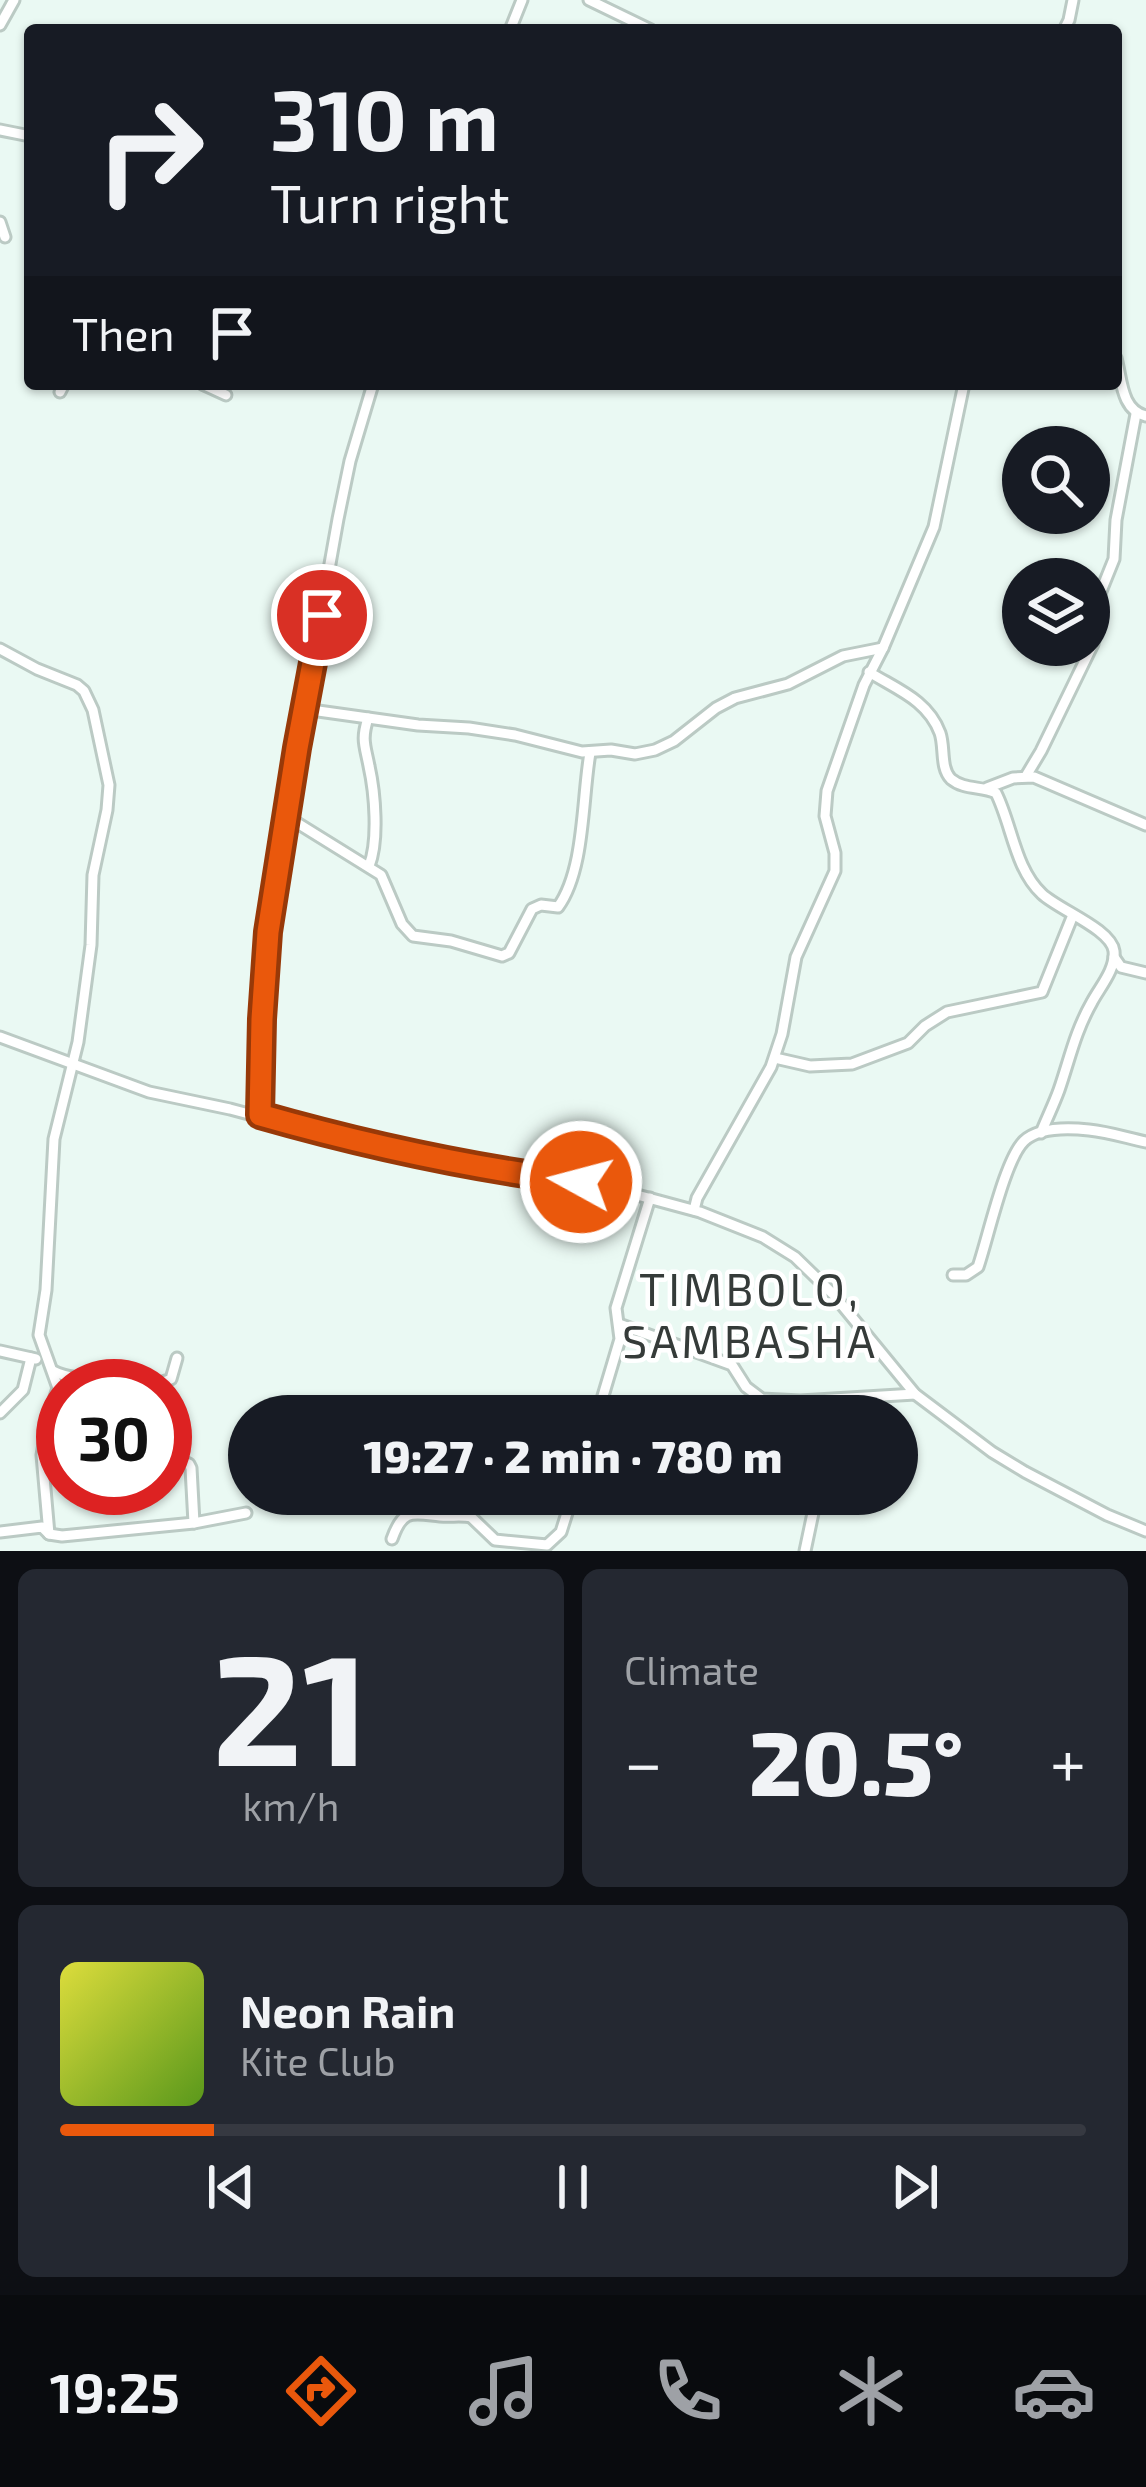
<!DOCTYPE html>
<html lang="en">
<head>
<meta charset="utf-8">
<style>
	body { margin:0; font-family:"Exo 2",sans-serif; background:#242831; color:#f1f3f6; height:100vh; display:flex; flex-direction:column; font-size:45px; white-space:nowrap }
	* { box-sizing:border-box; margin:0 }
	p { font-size:39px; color:#9ea1a6 }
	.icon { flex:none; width:66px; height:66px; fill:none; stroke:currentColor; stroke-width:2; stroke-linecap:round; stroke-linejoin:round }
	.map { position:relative; height:1551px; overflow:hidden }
	.sheet { display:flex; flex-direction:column; gap:18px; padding:18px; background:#0d0f14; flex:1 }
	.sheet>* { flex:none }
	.banner { position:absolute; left:24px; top:24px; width:1098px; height:366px; border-radius:12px; box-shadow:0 3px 9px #0004; background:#171b24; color:#f1f3f6; overflow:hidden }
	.tools { position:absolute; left:1002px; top:426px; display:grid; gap:24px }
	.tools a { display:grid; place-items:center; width:108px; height:108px; border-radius:50%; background:#171b24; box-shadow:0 3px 9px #0004; font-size:60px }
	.speed { position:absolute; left:36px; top:1359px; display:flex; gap:24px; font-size:60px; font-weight:700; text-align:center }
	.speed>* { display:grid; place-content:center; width:156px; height:156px; border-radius:50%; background:#171b24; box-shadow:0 3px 9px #0004; line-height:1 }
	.speed .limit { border:18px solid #d22; background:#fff; color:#111 }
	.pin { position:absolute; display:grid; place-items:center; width:102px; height:102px; color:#fff; margin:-51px; border:6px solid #fff; border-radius:50%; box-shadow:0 3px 12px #0007 }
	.me { position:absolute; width:132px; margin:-66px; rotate:277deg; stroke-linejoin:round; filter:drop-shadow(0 0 9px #0008) }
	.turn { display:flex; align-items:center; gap:42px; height:252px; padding:0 48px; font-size:54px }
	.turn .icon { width:156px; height:156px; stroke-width:2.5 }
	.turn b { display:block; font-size:84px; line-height:102px }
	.then { display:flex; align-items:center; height:114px; padding:0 48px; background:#0003; gap:24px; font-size:45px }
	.big { font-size:90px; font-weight:800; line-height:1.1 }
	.sheet .widget { flex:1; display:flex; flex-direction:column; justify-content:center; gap:18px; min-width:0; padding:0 42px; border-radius:18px; background:#242831 }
	.sheet .dial { align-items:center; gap:0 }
	.dial b { font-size:156px; line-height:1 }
	.song { display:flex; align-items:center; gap:36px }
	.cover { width:144px; height:144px; border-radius:18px; background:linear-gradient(135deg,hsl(60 70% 55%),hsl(90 70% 35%)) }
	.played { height:12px; border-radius:6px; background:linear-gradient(90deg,#ea580c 15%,#363941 15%) }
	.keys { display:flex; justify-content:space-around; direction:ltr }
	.heat { display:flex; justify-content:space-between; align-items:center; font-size:66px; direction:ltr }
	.sheet .tiles { flex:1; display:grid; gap:18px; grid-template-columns:1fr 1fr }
	.widget:last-child { grid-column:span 2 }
	.trip { position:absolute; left:228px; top:1395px; width:690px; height:120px; border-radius:60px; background:#171b24; box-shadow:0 3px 9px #0004; font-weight:800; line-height:120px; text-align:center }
	.dock { display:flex; height:192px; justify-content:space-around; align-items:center; background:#090b0e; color:#9ea1a6 }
	.dock .icon { width:84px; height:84px }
	.dock .selected { color:#ea580c }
	.dock b { font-size:54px; color:#f1f3f6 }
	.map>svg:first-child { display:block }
</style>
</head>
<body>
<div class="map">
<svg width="1146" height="1551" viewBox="0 0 1146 1551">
	<rect width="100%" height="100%" fill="#eaf9f3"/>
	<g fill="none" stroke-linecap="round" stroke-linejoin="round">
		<defs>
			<g id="minor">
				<polyline points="589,0 651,30"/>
				<polyline points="0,25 14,0"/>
				<polyline points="510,30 522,0"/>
				<polyline points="1064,30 1069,20 1073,0"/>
				<polyline points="0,130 30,136"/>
				<polyline points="0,222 5,237"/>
				<path d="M1116 358C1122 380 1121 410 1146 416"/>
				<polyline points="202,384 226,395"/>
				<polyline points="60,392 64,384"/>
				<polyline points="1089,621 1114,559 1116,520 1136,414"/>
				<polyline points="0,649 37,669 77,685 84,691 93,710 109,785 107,810 93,875 91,945 78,1042 54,1139 46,1290 39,1335 58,1388 49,1415 42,1455 49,1534"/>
				<path d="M869 672C896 689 928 700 940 733 945 747 940 768 951 779 964 790 982 786 996 793 1012 825 1015 869 1042 894 1059 910 1111 929 1114 951 1116 969 1100 987 1092 1002 1075 1032 1070 1058 1059 1090 1054 1104 1047 1118 1041 1133"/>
				<polyline points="304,709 418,725 469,728 515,735 582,752 611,750 635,754 655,750 674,741 716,708 735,698 788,684 843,656 883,648"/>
				<path d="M368 718C361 740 365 745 369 766 375 793 379 841 369 866"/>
				<polyline points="1026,776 1041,751 1093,644 1094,640 1089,634"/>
				<polyline points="987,788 1013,778 1034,777 1146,825"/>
				<path d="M286 816 381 875 402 924 413 936 451 941 502 956 509 953 532 909 541 905 558 907C585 870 582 798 590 753"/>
				<polyline points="1114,957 1121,967 1146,973"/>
				<polyline points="0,1037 149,1092 230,1109 324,1134 476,1168 600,1185 700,1212 763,1237 795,1257 833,1294 915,1394 992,1452 1025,1472 1107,1515 1146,1531"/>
				<polyline points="775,1058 810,1066 852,1064 908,1043 925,1026 947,1012 1042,992 1073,915"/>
				<polyline points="260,1115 262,1019 268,932 288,799 338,519 350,461 373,384"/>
				<polyline points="694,1210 697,1198 771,1067 782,1034 796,957 835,871 835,853 825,816 827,791 864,685 883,648 934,527 964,384"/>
				<path d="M953 1275H966L978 1267C988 1238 1005 1159 1024 1141 1039 1127 1070 1128 1089 1130 1109 1132 1127 1138 1146 1142"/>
				<polyline points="619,1324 732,1365 746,1387 762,1399 800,1401 915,1394"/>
				<polyline points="0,1351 36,1359"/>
				<path d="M53 1371C73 1381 91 1377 112 1378 135 1378 149 1389 171 1379L177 1358"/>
				<polyline points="0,1413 23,1390 31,1358"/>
				<polyline points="597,1416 620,1339 616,1308 650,1198"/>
				<polyline points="165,1453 189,1464 191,1468 194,1523"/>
				<polyline points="0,1532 42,1527 49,1534 62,1536 194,1523 246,1513"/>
				<path d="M392 1539C403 1508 412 1513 440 1516 451 1517 461 1515 471 1517L495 1540 547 1545 561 1532 573 1494"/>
				<polyline points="805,1551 817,1494"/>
			</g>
		</defs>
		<use href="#minor" stroke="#bbcac4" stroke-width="15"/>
		<use href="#minor" stroke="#fff" stroke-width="9"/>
	</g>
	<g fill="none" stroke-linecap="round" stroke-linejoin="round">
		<defs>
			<path id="route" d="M322 615 297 748 268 932 262 1019 260 1115C365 1145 472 1168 581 1182"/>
		</defs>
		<use href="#route" stroke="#983908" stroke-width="30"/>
		<use href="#route" stroke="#ea580c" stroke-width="21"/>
	</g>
	<g text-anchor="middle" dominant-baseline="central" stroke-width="9" stroke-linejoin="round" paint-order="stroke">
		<g font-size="45" letter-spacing="3" fill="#353b39" stroke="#fff">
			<text x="750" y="1288">TIMBOLO,<tspan x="750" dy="52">SAMBASHA</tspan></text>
		</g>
	</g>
</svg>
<div class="tools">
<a><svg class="icon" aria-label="search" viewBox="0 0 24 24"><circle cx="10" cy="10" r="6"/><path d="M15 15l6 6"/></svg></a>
<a><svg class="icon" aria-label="layers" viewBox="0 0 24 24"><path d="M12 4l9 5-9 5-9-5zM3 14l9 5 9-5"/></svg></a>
</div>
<div class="speed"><div class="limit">30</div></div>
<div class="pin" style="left:322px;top:615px;background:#d93025"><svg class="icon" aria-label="arrive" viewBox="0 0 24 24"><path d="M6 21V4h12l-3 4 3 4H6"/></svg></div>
<svg class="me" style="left:581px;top:1182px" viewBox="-20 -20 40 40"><circle r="17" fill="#ea580c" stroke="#fff" stroke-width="3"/><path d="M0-11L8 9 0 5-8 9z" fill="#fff"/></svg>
<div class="trip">19:27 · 2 min · 780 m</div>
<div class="banner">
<div class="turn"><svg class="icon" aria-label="right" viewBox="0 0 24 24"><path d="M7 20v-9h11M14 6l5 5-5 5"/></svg><div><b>310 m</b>Turn right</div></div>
<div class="then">Then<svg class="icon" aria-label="arrive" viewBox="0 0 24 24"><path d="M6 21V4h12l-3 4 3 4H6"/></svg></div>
</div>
</div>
<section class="sheet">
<div class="tiles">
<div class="widget dial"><b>21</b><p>km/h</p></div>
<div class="widget"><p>Climate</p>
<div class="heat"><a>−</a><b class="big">20.5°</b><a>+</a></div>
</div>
<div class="widget">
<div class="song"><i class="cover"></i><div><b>Neon Rain</b><p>Kite Club</p></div></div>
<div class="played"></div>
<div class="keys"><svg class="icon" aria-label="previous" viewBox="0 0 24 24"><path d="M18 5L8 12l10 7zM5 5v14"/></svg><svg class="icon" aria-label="pause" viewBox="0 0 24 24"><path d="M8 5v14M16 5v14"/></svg><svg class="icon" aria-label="next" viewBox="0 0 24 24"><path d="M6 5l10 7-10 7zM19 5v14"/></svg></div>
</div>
</div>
</section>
<nav class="dock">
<b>19:25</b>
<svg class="icon selected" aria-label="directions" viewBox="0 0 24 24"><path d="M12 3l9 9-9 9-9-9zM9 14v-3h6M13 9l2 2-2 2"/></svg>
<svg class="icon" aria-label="music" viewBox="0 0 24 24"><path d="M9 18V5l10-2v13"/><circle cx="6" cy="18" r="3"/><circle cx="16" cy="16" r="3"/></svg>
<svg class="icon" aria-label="phone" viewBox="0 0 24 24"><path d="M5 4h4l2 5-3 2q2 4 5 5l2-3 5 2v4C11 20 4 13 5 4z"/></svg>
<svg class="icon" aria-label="climate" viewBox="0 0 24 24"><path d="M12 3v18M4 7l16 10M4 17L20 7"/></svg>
<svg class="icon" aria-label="car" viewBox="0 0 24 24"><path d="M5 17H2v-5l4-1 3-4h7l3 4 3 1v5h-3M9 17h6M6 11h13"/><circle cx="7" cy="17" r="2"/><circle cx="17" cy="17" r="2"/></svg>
</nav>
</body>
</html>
